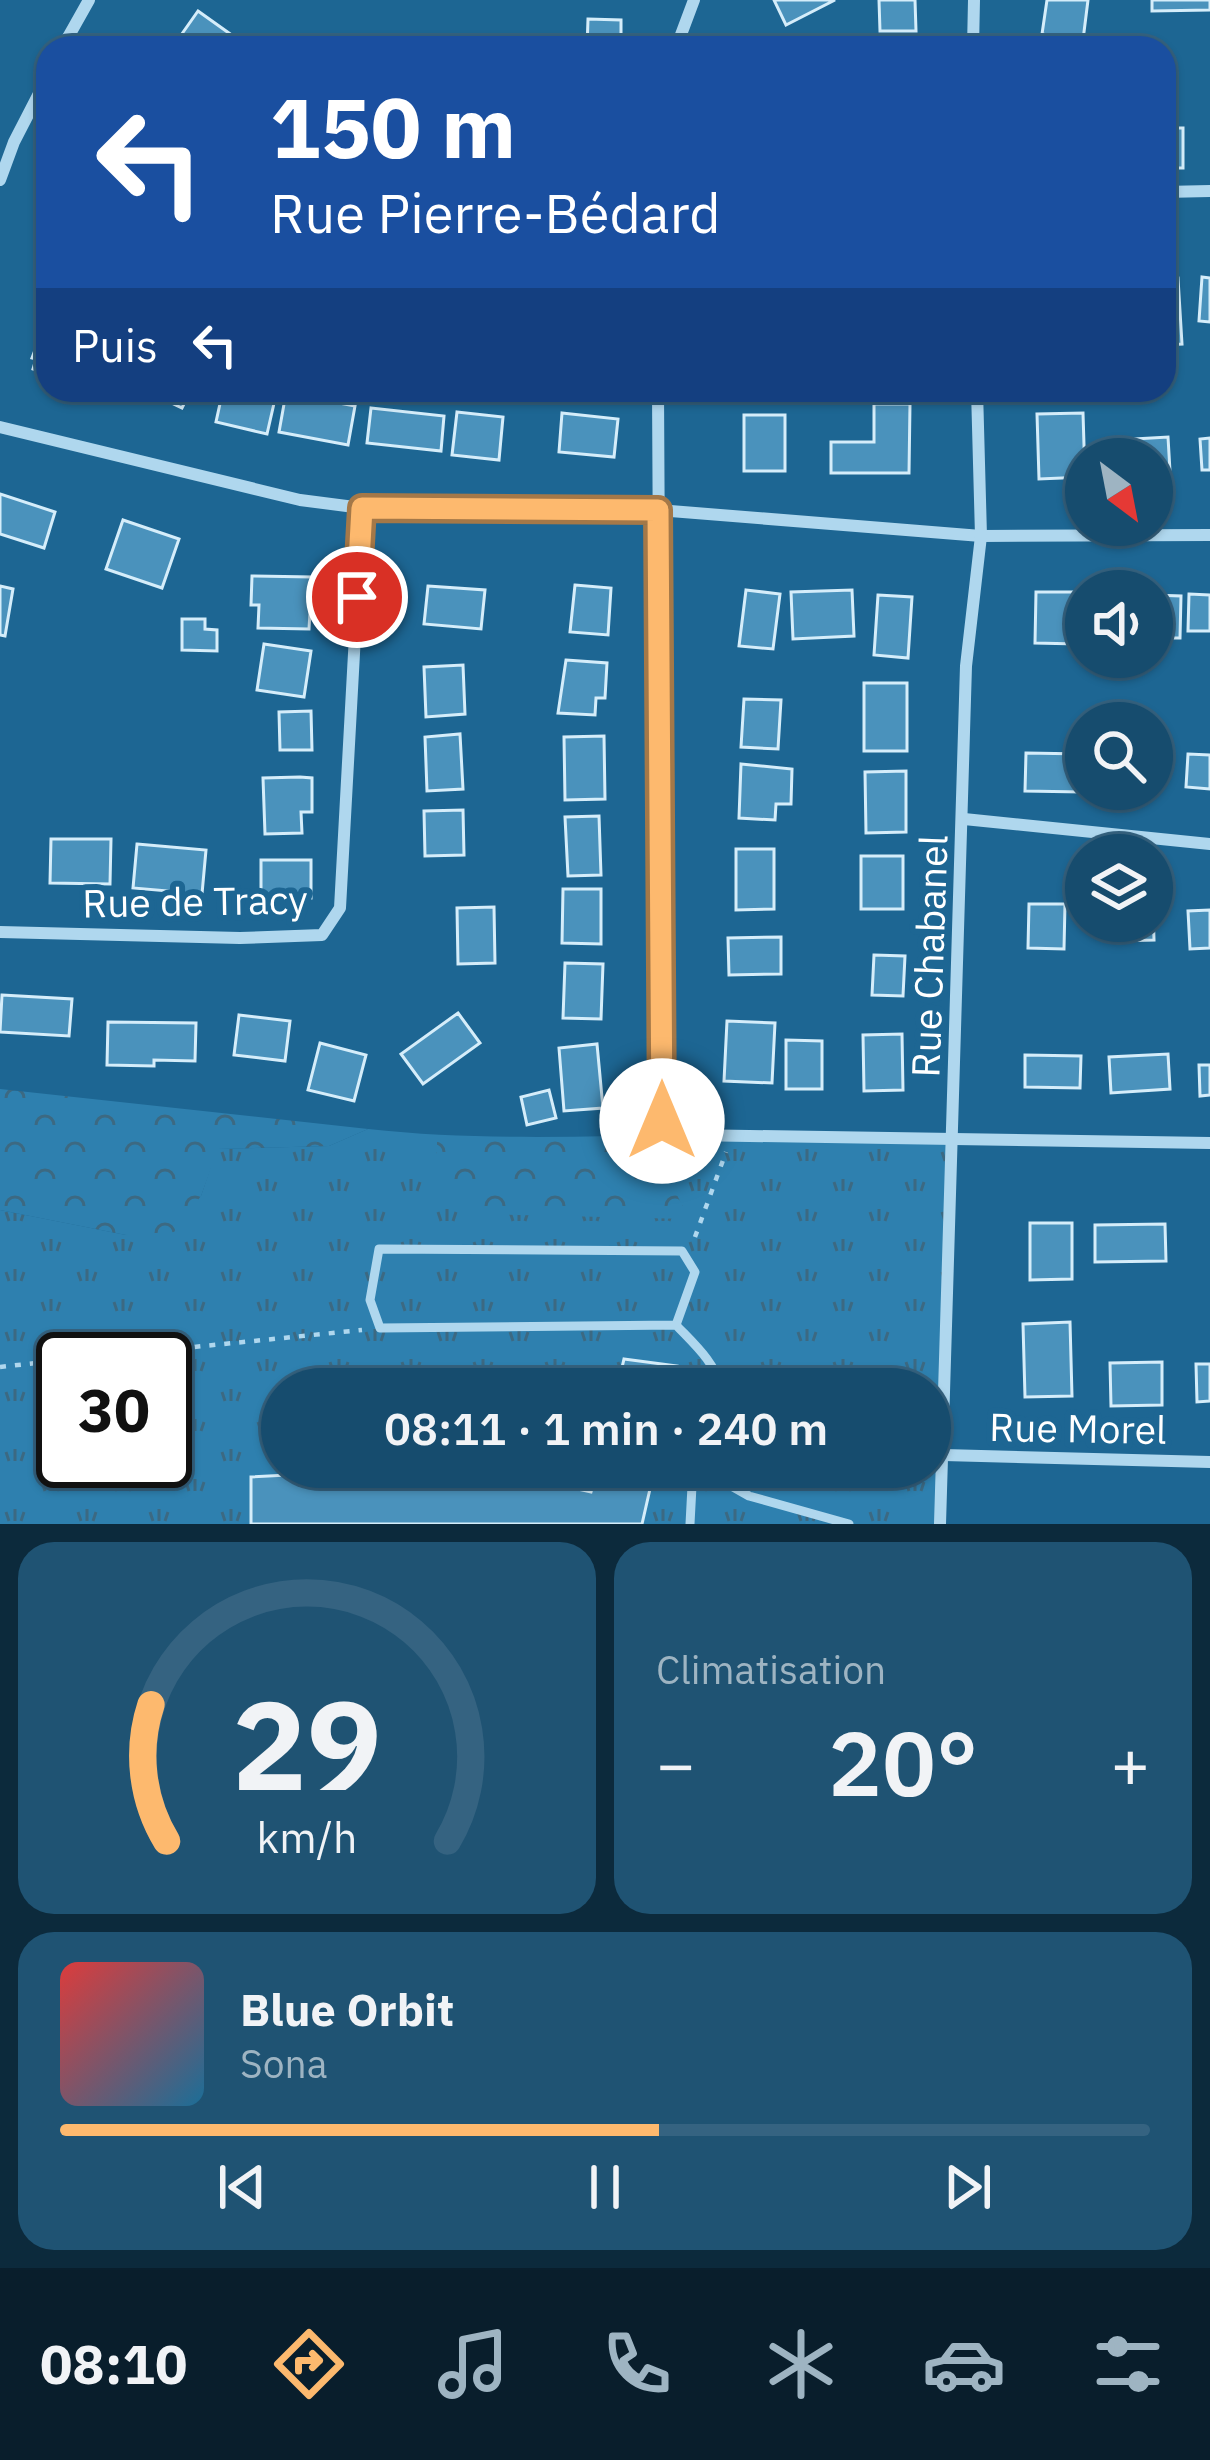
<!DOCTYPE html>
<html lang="fr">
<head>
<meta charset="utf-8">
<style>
	body { margin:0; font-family:"IBM Plex Sans",sans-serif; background:#1f5373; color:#f1f3f6; height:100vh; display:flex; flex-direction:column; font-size:45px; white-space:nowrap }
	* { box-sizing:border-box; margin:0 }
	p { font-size:39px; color:#9eb4c2 }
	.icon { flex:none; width:66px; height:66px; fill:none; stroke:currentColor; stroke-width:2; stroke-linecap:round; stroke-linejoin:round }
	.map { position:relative; height:1524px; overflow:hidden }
	.side { display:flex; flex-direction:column; gap:18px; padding:18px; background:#0c2a3c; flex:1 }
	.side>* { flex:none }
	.banner { position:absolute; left:36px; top:36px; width:1140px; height:366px; border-radius:36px; box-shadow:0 3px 9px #0004,0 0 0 3px #356381; background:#1a4fa0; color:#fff; overflow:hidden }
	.needle { width:78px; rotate:148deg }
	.controls { position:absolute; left:1065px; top:438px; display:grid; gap:24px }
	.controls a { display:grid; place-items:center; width:108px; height:108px; border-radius:50%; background:#164c6e; box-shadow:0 3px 9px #0004,0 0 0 3px #356381; font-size:60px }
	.speed { position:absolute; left:36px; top:1332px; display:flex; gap:24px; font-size:60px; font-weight:700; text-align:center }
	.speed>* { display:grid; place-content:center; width:156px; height:156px; border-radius:50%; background:#164c6e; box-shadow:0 3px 9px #0004,0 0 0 3px #356381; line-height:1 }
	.speed .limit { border:6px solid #111; border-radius:18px; background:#fff; color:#111 }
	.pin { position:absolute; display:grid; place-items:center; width:102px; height:102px; color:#fff; margin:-51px; border:6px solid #fff; border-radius:50%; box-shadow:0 3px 12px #0007 }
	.me { position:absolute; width:132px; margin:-66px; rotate:0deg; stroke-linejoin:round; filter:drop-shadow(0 0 9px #0008) }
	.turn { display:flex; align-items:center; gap:42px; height:252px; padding:0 36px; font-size:54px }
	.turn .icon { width:156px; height:156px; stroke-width:2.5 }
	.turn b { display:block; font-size:84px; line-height:102px }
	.then { display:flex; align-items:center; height:114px; padding:0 36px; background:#0003; gap:24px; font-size:45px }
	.big { font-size:90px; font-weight:600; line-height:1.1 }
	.side .card { flex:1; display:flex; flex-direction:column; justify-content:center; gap:18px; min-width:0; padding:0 42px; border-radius:36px; background:#1f5373 }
	.side .dial { align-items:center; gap:0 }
	.dial svg { height:312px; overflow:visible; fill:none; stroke:#356381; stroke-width:7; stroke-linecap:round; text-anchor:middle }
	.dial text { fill:#f1f3f6; stroke:none }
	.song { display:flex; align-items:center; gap:36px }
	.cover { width:144px; height:144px; border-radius:18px; background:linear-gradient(135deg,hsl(0 70% 55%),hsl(200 70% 35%)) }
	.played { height:12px; border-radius:6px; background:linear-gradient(90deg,#fdb96e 55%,#356381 55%) }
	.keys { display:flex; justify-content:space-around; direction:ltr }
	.heat { display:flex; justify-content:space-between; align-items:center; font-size:66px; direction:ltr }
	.side .tiles { flex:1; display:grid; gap:18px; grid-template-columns:1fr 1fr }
	.card:last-child { grid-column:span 2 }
	.trip { position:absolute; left:261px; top:1368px; width:690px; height:120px; border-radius:60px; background:#164c6e; box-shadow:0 3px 9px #0004,0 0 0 3px #356381; font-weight:600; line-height:120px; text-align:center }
	.tabs { display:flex; height:192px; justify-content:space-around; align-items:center; background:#091e2c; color:#9eb4c2 }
	.tabs .icon { width:84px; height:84px }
	.tabs .on { color:#fdb96e }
	.tabs b { font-size:54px; color:#f1f3f6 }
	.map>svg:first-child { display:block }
</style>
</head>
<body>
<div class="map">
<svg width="1210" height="1524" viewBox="0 0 1210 1524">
	<defs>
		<pattern id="grass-tufts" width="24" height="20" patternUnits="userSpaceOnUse" patternTransform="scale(3)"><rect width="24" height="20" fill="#2e80af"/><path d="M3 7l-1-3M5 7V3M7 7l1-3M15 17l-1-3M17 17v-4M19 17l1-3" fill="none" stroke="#3c6982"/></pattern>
		<pattern id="forest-crowns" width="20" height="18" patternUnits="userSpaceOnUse" patternTransform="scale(3)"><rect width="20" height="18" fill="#2e80af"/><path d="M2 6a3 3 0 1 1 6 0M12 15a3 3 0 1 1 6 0" fill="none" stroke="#3c6982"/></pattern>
	</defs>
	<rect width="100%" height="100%" fill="#1d6693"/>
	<path fill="url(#grass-tufts)" fill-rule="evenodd" d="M368 1129C476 1141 584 1136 693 1135 779 1134 866 1138 952 1140L940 1524H0V1210L126 1235 201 1196 217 1149 329 1146ZM63 1359H165V1461H63ZM282 1389H930V1467H282Z"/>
	<g fill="url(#forest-crowns)">
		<polygon points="0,1089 368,1129 329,1146 218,1149 201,1196 174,1232 126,1235 0,1210"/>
		<polygon points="437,1137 625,1138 668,1177 689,1219 477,1214 437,1170"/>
	</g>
	<g fill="#4a92bc" stroke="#d5edfa" stroke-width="3">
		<polygon points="774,0 835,0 786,25"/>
		<polygon points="879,0 915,0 916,31 880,31"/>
		<polygon points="1047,0 1088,0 1083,40 1042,34"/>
		<polygon points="1152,0 1210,0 1210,10 1152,11"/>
		<polygon points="198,11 233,36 225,48 172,48"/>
		<polygon points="588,19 621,20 621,48 587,48"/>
		<rect x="1164" y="128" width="19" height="40"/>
		<polygon points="1202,277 1210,278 1210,322 1199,321"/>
		<polygon points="1178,278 1182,344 1164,345 1164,279"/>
		<polygon points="46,321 48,322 48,374 33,369 36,359 32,358"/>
		<polygon points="144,390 191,390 182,408"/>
		<polygon points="223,390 275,399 267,434 216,422"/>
		<polygon points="286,393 355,406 348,445 279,432"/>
		<polygon points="874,404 910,404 909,473 831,473 831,442 874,442"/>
		<polygon points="371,408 444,416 441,451 367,443"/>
		<polygon points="457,412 503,417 499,460 452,455"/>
		<polygon points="562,413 618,419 614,457 559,452"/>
		<polygon points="1083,413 1085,477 1039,479 1037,414"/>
		<rect x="744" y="415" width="41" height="56"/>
		<polygon points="1168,437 1170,471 1152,472 1152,459 1117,459 1117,440"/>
		<polygon points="1210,438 1210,470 1202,470 1200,439"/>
		<polygon points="0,494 55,512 44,548 0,534"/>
		<polygon points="123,520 179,539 162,588 106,569"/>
		<polygon points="252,576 312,577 309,629 258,628 259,605 251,605"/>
		<polygon points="575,585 611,588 608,635 570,632"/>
		<polygon points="0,586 13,589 5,636 0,635"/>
		<polygon points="428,586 485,590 481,629 424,624"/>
		<polygon points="746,590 780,594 773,649 739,646"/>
		<polygon points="852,590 854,636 793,639 791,592"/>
		<polygon points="1036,592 1078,592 1077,644 1035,643"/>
		<polygon points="1189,594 1210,595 1210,631 1188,631"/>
		<polygon points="878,595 912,597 908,658 874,655"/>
		<polygon points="1152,595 1181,596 1180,638 1152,638"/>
		<polygon points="182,619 205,619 205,629 217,630 217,651 182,650"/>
		<polygon points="264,644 311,651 304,697 257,690"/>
		<polygon points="566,660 607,663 605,698 596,698 595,715 558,713"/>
		<polygon points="463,665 465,714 426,717 424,667"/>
		<rect x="864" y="683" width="43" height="68"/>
		<polygon points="744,699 781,700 778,749 741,747"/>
		<polygon points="311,711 312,750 280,750 279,712"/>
		<polygon points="460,734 463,789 427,791 425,737"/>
		<polygon points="604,736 605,799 565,800 564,737"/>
		<polygon points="1026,753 1082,754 1081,792 1025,791"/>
		<polygon points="1188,754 1210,755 1210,789 1186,787"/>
		<polygon points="1152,761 1158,762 1153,794 1121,789 1152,789"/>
		<polygon points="741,764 792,769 791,804 776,804 775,820 739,818"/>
		<polygon points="906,771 906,832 866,833 865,772"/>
		<polygon points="300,777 312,778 312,812 301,812 302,833 265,834 263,778"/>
		<polygon points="463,810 464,855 425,856 424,811"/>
		<polygon points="599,816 601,875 568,876 565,817"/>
		<polygon points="51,839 111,839 110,884 50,883"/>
		<polygon points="137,844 206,850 202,894 133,888"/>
		<polygon points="736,849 774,849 774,909 736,910"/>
		<rect x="861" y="856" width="42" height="53"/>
		<rect x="261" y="860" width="50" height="38"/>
		<polygon points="563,889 601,889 601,944 562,943"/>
		<polygon points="1029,904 1065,904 1064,949 1028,948"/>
		<polygon points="1153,906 1154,940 1114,941 1114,921 1152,921"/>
		<polygon points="494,907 495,963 458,964 457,908"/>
		<polygon points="1210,910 1210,948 1190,949 1188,911"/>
		<polygon points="781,937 781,974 729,975 728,938"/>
		<polygon points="874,955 905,956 903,996 872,995"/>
		<polygon points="565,963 603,964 601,1019 563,1018"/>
		<polygon points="2,995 72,999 69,1036 0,1032"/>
		<polygon points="458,1013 480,1043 423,1084 401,1054"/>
		<polygon points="239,1015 290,1021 285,1061 234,1055"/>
		<polygon points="727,1021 775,1023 772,1083 724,1081"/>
		<polygon points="108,1022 196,1023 195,1061 154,1060 154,1066 107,1065"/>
		<polygon points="902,1034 903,1090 864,1091 863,1035"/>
		<polygon points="786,1040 822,1041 822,1089 786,1089"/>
		<polygon points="320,1043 366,1055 354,1101 308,1090"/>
		<polygon points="597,1044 603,1108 564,1111 559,1048"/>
		<polygon points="1168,1054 1170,1089 1111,1093 1109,1057"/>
		<polygon points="1025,1055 1081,1056 1080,1088 1025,1087"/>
		<polygon points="1199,1065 1210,1065 1210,1095 1200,1096"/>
		<polygon points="549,1090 556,1118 527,1125 521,1097"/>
		<polygon points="1030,1223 1072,1223 1072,1279 1030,1280"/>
		<polygon points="1165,1224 1166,1261 1095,1262 1095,1225"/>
		<polygon points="1070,1322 1072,1396 1025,1397 1023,1324"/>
		<polygon points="624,1359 677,1366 672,1389 617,1389"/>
		<polygon points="1162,1362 1162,1405 1111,1406 1110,1363"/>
		<polygon points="1196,1364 1210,1364 1210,1401 1197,1402"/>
		<polygon points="365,1376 402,1389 363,1389"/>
		<polygon points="352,1467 540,1467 551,1469 551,1483 591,1492 598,1467 655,1467 642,1524 251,1524 251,1477 366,1471"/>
	</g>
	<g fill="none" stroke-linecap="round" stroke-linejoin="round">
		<g stroke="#afd7ee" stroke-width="4.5" stroke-dasharray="6 9" stroke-linecap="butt">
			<polyline points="695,1237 726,1152"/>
			<polyline points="75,1359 362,1330"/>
			<polyline points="0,1367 63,1360"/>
		</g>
		<g stroke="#afd7ee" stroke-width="9">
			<path d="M676 1325 695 1272 682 1251 379 1249 370 1300 380 1328 676 1325C694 1344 716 1363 721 1389"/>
			<polyline points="698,1467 749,1496 849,1524"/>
			<polyline points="690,1524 693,1467"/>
		</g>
		<g stroke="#afd7ee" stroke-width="12">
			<polyline points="62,48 89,0"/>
			<polyline points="676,48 694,0"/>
			<polyline points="973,48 974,0"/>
			<polyline points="0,180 14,142 48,76"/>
			<polyline points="1164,192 1210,191"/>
			<polyline points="658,390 662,1121 690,1135 1210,1143"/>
			<polyline points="0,427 300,500 362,508 658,510 981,536 1210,535"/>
			<polyline points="964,819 1210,844"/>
			<polyline points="0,932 240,938 322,935 340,908 362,508"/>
			<polyline points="944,1455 1210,1462"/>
			<polyline points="940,1524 966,666 981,536 977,390"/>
		</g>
	</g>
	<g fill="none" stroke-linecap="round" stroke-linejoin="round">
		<defs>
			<polyline id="route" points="357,597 362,508 658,510 662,1121"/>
		</defs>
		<use href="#route" stroke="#a47848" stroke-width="30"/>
		<use href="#route" stroke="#fdb96e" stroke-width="21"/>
	</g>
	<g text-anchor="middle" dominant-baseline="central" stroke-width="12" stroke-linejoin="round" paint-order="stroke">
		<g font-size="39" fill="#fff" stroke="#1d6693">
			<text transform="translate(195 901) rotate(-1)">Rue de Tracy</text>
			<text transform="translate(929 956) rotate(-88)">Rue Chabanel</text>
			<text transform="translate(1078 1428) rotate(1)">Rue Morel</text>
		</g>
	</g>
</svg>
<div class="controls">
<a><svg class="needle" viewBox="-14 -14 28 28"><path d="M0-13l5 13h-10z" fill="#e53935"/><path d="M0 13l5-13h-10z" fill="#9eb4c2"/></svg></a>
<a><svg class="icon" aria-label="sound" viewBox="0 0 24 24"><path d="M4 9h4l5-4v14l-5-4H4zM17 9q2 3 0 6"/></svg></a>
<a><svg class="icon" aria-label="search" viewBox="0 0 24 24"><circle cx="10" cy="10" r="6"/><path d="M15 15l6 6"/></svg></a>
<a><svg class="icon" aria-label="layers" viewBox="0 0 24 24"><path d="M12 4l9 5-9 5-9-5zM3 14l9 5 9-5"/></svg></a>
</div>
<div class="speed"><div class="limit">30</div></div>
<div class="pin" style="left:357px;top:597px;background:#d93025"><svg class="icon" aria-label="arrive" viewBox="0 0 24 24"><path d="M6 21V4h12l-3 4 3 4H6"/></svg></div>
<svg class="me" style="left:662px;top:1121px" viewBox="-20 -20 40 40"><circle r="19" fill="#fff"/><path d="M0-13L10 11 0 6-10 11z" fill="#fdb96e"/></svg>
<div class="trip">08:11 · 1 min · 240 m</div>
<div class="banner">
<div class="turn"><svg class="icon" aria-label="left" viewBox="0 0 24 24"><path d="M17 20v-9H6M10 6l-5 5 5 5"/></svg><div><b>150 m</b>Rue Pierre-Bédard</div></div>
<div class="then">Puis<svg class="icon" aria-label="left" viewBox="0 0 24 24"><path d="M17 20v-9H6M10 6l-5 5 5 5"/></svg></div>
</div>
</div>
<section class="side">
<div class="tiles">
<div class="card dial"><svg viewBox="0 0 100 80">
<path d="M14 69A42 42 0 1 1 86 69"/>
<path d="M14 69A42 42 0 0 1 10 34" stroke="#fdb96e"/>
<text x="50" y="56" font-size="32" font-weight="700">29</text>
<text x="50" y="72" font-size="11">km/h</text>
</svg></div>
<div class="card"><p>Climatisation</p>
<div class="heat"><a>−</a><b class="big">20°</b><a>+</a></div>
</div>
<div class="card">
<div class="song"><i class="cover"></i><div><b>Blue Orbit</b><p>Sona</p></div></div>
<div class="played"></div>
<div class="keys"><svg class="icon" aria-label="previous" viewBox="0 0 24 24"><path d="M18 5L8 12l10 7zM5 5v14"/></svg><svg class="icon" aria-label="pause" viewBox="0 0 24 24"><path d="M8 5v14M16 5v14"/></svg><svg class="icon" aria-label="next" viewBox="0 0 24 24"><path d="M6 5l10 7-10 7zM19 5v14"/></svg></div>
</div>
</div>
</section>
<nav class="tabs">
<b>08:10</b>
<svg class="icon on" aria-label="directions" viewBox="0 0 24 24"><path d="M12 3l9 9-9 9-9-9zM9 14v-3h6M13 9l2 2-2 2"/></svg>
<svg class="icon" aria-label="music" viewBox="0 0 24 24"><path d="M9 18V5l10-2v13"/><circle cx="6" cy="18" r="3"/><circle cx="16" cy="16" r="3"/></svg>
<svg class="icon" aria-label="phone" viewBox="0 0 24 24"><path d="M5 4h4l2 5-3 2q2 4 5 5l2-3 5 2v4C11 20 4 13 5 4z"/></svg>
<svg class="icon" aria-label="climate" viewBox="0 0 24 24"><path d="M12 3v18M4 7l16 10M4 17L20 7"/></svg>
<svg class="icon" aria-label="car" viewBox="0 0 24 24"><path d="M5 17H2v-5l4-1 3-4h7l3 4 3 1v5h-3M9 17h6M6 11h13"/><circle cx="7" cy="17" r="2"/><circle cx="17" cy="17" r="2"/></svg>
<svg class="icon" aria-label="filters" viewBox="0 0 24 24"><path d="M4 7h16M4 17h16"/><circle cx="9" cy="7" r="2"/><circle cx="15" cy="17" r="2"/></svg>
</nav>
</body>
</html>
